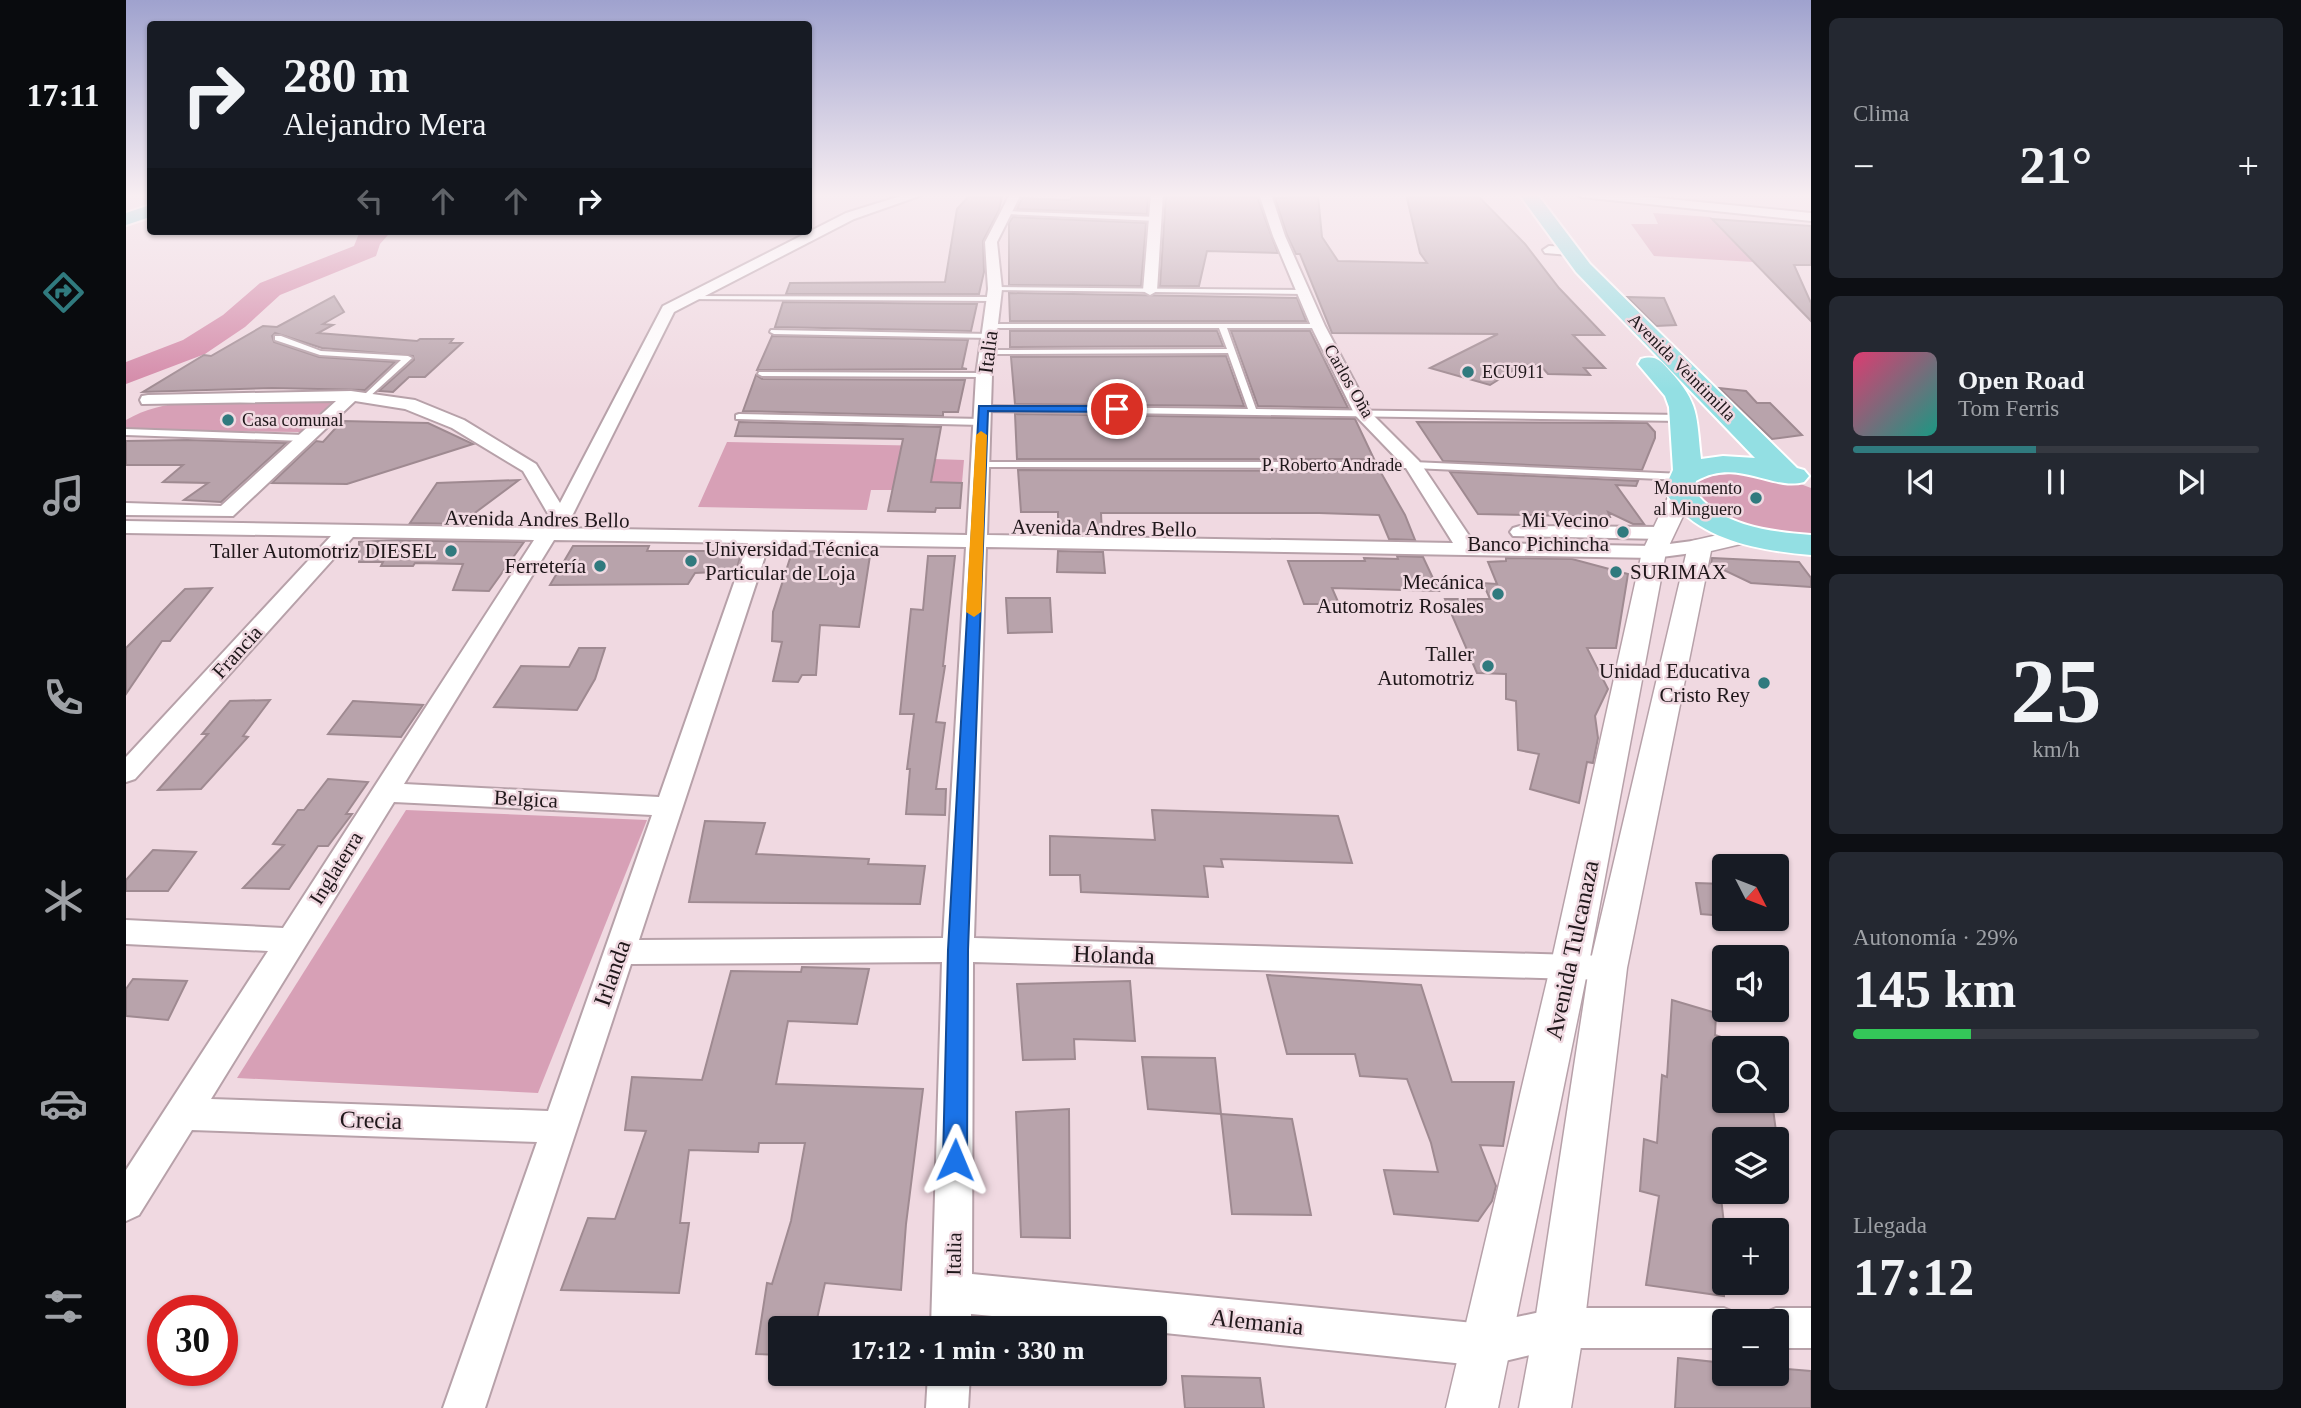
<!DOCTYPE html>
<html lang="es">
<head>
<meta charset="utf-8">
<style>
	body { margin:0; font-family:"Times New Roman",serif; background:#242831; color:#f1f3f6; height:100vh; display:flex; flex-direction:column; font-size:26px; white-space:nowrap }
	* { box-sizing:border-box; margin:0 }
	p { font-size:23px; color:#9ea1a6 }
	.icon { flex:none; width:38px; height:38px; fill:none; stroke:currentColor; stroke-width:2; stroke-linecap:round; stroke-linejoin:round }
	.map { position:relative; flex:1; overflow:hidden }
	.details { display:flex; flex-direction:column; gap:18px; padding:18px; background:#0d0f14; width:490px }
	.details>* { flex:none }
	.top-card { position:absolute; left:21px; top:21px; width:665px; height:214px; border-radius:7px; box-shadow:0 2px 5px #0004; background:#171b24; color:#f1f3f6; overflow:hidden }
	.needle { width:46px; rotate:132deg }
	.fabs { position:absolute; left:1586px; top:854px; display:grid; gap:14px }
	.fabs a { display:grid; place-items:center; width:77px; height:77px; border-radius:7px; background:#171b24; box-shadow:0 2px 5px #0004; font-size:35px }
	.speed { position:absolute; left:21px; top:1295px; display:flex; gap:14px; font-size:35px; font-weight:700; text-align:center }
	.speed>* { display:grid; place-content:center; width:91px; height:91px; border-radius:50%; background:#171b24; box-shadow:0 2px 5px #0004; line-height:1 }
	.speed .limit { border:10px solid #d22; background:#fff; color:#111 }
	.pin { position:absolute; display:grid; place-items:center; width:60px; height:60px; color:#fff; margin:-30px; border:4px solid #fff; border-radius:50%; box-shadow:0 2px 7px #0007 }
	.me { position:absolute; width:77px; margin:-38px; rotate:1deg; stroke-linejoin:round; filter:drop-shadow(0 0 5px #0008) }
	.turn { display:flex; align-items:center; gap:24px; height:147px; padding:0 21px; font-size:32px }
	.turn .icon { width:91px; height:91px; stroke-width:2.5 }
	.turn b { display:block; font-size:49px; line-height:60px }
	.lanes { display:flex; align-items:center; height:66px; padding:0 21px; background:#0003; justify-content:center; gap:35px; direction:ltr }
	.lanes .off { opacity:.35 }
	.big { font-size:52px; font-weight:800; line-height:1.1 }
	.details .widget { flex:1; display:flex; flex-direction:column; justify-content:center; gap:10px; min-width:0; padding:0 24px; border-radius:10px; background:#242831 }
	.details .dial { align-items:center; gap:0 }
	.dial b { font-size:91px; line-height:1 }
	.song { display:flex; align-items:center; gap:21px }
	.cover { width:84px; height:84px; border-radius:10px; background:linear-gradient(135deg,hsl(340 70% 55%),hsl(170 70% 35%)) }
	.played { height:7px; border-radius:4px; background:linear-gradient(90deg,#307a7e 45%,#363941 45%) }
	.keys { display:flex; justify-content:space-around; direction:ltr }
	.heat { display:flex; justify-content:space-between; align-items:center; font-size:38px; direction:ltr }
	.charge { height:10px; border-radius:5px; background:linear-gradient(90deg,#34c759 29%,#363941 0) }
	.trip { position:absolute; left:642px; top:1316px; width:399px; height:70px; border-radius:7px; background:#171b24; box-shadow:0 2px 5px #0004; font-weight:800; line-height:70px; text-align:center }
	main { display:flex; flex:1; min-height:0 }
	.tab-bar { display:flex; flex-direction:column; width:126px; justify-content:space-around; align-items:center; background:#090b0e; color:#9ea1a6 }
	.tab-bar .icon { width:49px; height:49px }
	.tab-bar .active { color:#307a7e }
	.tab-bar b { font-size:32px; color:#f1f3f6 }
	.map>svg:first-child { display:block }
</style>
</head>
<body>
<main>
<nav class="tab-bar">
<b>17:11</b>
<svg class="icon active" aria-label="directions" viewBox="0 0 24 24"><path d="M12 3l9 9-9 9-9-9zM9 14v-3h6M13 9l2 2-2 2"/></svg>
<svg class="icon" aria-label="music" viewBox="0 0 24 24"><path d="M9 18V5l10-2v13"/><circle cx="6" cy="18" r="3"/><circle cx="16" cy="16" r="3"/></svg>
<svg class="icon" aria-label="phone" viewBox="0 0 24 24"><path d="M5 4h4l2 5-3 2q2 4 5 5l2-3 5 2v4C11 20 4 13 5 4z"/></svg>
<svg class="icon" aria-label="climate" viewBox="0 0 24 24"><path d="M12 3v18M4 7l16 10M4 17L20 7"/></svg>
<svg class="icon" aria-label="car" viewBox="0 0 24 24"><path d="M5 17H2v-5l4-1 3-4h7l3 4 3 1v5h-3M9 17h6M6 11h13"/><circle cx="7" cy="17" r="2"/><circle cx="17" cy="17" r="2"/></svg>
<svg class="icon" aria-label="filters" viewBox="0 0 24 24"><path d="M4 7h16M4 17h16"/><circle cx="9" cy="7" r="2"/><circle cx="15" cy="17" r="2"/></svg>
</nav>
<div class="map">
<svg width="1685" height="1408" viewBox="0 0 1685 1408">
	<rect width="100%" height="100%" fill="#f0d9e1"/>
	<g fill="#d7a0b6">
		<polygon points="1527,213 1585,217 1627,262 1528,256 1505,224 1532,224"/>
		<path d="M126 400 206 402 175 432 0 430V420C38 398 84 401 126 400Z"/>
		<polygon points="601,442 809,446 808,459 838,460 836,483 768,482 766,490 745,490 741,510 572,507"/>
		<polygon points="1616,472 1664,480 1685,488 1685,537 1631,531 1587,513 1568,492 1570,483 1578,477"/>
		<polygon points="280,810 521,820 412,1093 111,1078"/>
	</g>
	<g fill="none" stroke-linecap="round" stroke-linejoin="round">
		<polygon fill="#d388a7" fill-rule="evenodd" points="234,231 260,231 262,235 254,244 250,256 154,295 119,327 79,354 0,384 0,362 57,340 97,315 134,283 228,246"/>
	</g>
	<g fill="#b8a3ab" stroke="#9f8a91" stroke-width="2">
		<polygon points="948,194 1022,194 1021,214 891,209 896,198 944,200"/>
		<polygon points="1040,194 1131,197 1152,253 1081,251 1073,286 1034,286"/>
		<polygon points="1161,194 1192,195 1196,237 1212,261 1301,263 1294,253 1280,194 1350,194 1399,244 1433,288 1478,335 1447,335 1479,368 1458,368 1464,375 1422,374 1414,365 1396,365 1364,385 1304,368 1372,334 1206,333 1174,254 1170,254 1161,235 1149,198 1161,198"/>
		<polygon points="843,196 876,197 873,210 857,241 858,272 853,294 660,294 664,283 819,282 831,209"/>
		<polygon points="887,217 1020,223 1015,286 883,285 883,223"/>
		<polygon points="1586,219 1685,226 1685,265 1668,265 1685,303 1685,321"/>
		<polygon points="883,293 1171,298 1180,321 884,321"/>
		<polygon points="208,296 218,312 197,324 207,325 192,333 291,341 294,339 327,339 324,343 336,343 299,377 283,377 267,392 253,391 288,360 287,356 196,348 149,333 146,336 148,342 193,357 269,362 239,390 146,388 17,392 78,355 85,356 137,326 151,327"/>
		<polygon points="1501,297 1538,298 1550,325 1530,326"/>
		<polygon points="657,302 851,304 845,331 649,327"/>
		<polygon points="884,331 1091,331 1097,346 884,347"/>
		<polygon points="1105,331 1184,331 1222,408 1132,406"/>
		<polygon points="646,336 842,340 836,368 841,369 631,370"/>
		<polygon points="1100,356 1118,406 889,404 885,357"/>
		<polygon points="630,375 636,379 839,380 832,412 817,412 817,416 617,411"/>
		<polygon points="1593,388 1620,391 1631,403 1644,403 1676,435 1646,439"/>
		<polygon points="889,414 1229,419 1248,459 891,459"/>
		<polygon points="216,421 302,423 347,444 221,484 146,483 190,441 197,442"/>
		<polygon points="613,422 815,427 805,482 836,483 834,508 810,508 809,512 762,511 777,439 609,436"/>
		<polygon points="1291,422 1521,423 1529,432 1529,438 1516,470 1317,461"/>
		<polygon points="62,440 160,443 95,502 58,500 82,483 37,482 57,465 0,465 0,441"/>
		<polygon points="892,470 1254,471 1279,515 1289,540 1263,539 1253,515 1193,513 975,513 976,534 932,534 932,512 895,512"/>
		<polygon points="1324,472 1512,481 1510,486 1490,485 1518,524 1507,524 1482,512 1484,517 1352,514"/>
		<polygon points="393,480 334,524 284,523 311,483"/>
		<polygon points="272,540 310,541 398,542 363,591 327,590 337,564 289,563 287,566 255,566 257,562 233,562 233,542"/>
		<polygon points="447,546 523,546 521,551 616,551 610,571 569,573 562,584 424,585"/>
		<polygon points="745,549 733,627 694,625 690,675 676,675 672,682 647,681 656,642 646,641 647,612 666,552"/>
		<polygon points="932,551 977,552 979,573 931,572"/>
		<polygon points="802,556 829,556 817,666 819,666 810,722 819,723 810,789 820,789 819,815 780,814 784,769 781,769 788,714 774,714 785,609 797,610"/>
		<polygon points="1271,556 1297,557 1313,591 1206,588 1213,604 1178,604 1162,561 1239,561 1238,558 1272,559"/>
		<polygon points="1380,558 1446,559 1502,574 1490,648 1461,648 1482,689 1469,716 1472,738 1467,763 1461,762 1453,803 1404,789 1413,754 1392,750 1390,701 1380,699 1380,674 1351,673 1319,599 1364,599 1357,583 1371,584 1362,562 1380,561"/>
		<polygon points="1586,558 1673,562 1685,578 1685,587 1625,583 1585,564"/>
		<polygon points="86,588 44,641 36,641 0,694 0,648 59,589"/>
		<polygon points="880,598 924,598 926,632 882,633"/>
		<polygon points="453,648 479,648 469,679 451,710 368,707 395,666 443,667"/>
		<polygon points="144,700 117,736 122,737 75,789 32,790 82,734 76,734 104,701"/>
		<polygon points="227,701 297,705 275,737 202,734"/>
		<polygon points="202,779 242,782 220,814 226,814 202,846 192,846 163,889 117,888 158,845 147,844 172,810 178,810"/>
		<polygon points="1026,810 1212,816 1226,863 1095,859 1097,867 1078,866 1082,897 955,892 954,875 924,875 924,836 1029,840"/>
		<polygon points="579,821 639,823 630,854 743,859 742,864 799,866 794,904 563,902"/>
		<polygon points="27,850 70,852 42,891 0,891 0,880"/>
		<polygon points="1570,883 1598,884 1598,916 1575,914"/>
		<polygon points="676,967 743,969 731,1024 662,1021 650,1084 797,1089 780,1224 775,1290 699,1283 689,1328 654,1328 654,1355 630,1354 641,1283 646,1284 665,1221 679,1143 633,1143 632,1152 563,1150 554,1223 563,1223 553,1293 435,1290 462,1218 489,1219 520,1131 499,1130 506,1077 576,1080 605,971 675,972"/>
		<polygon points="1141,975 1295,985 1326,1082 1388,1082 1377,1146 1354,1145 1370,1186 1366,1201 1352,1221 1268,1214 1258,1170 1312,1172 1305,1143 1281,1079 1234,1076 1229,1054 1161,1054"/>
		<polygon points="7,979 61,981 42,1020 0,1016 0,989"/>
		<polygon points="1004,981 1009,1041 948,1039 949,1059 897,1060 891,984"/>
		<polygon points="1546,1000 1590,1013 1589,1035 1598,1038 1598,1101 1646,1101 1651,1139 1598,1139 1598,1164 1591,1162 1598,1224 1598,1296 1520,1285 1533,1196 1514,1191 1518,1139 1531,1143 1536,1075 1541,1077"/>
		<polygon points="1016,1057 1089,1058 1095,1114 1022,1109"/>
		<polygon points="943,1109 944,1238 895,1237 890,1112"/>
		<polygon points="1095,1114 1166,1119 1185,1215 1106,1214"/>
		<polygon points="1552,1358 1598,1363 1598,1374 1650,1374 1650,1368 1685,1371 1685,1408 1549,1408"/>
		<polygon points="1056,1376 1134,1378 1138,1408 1059,1408"/>
	</g>
	<g fill="none" stroke-linecap="round" stroke-linejoin="round">
		<defs>
			<g id="service">
				<polygon points="880,211 1031,217 1034,219 1031,221 882,214"/>
				<polygon points="869,287 1178,290 1181,292 1178,294 867,290 867,288"/>
				<polygon points="561,296 867,297 870,299 867,301 559,299 559,297"/>
				<polygon points="862,324 1195,324 1196,326 1192,328 1101,328 1130,409 1556,415 1560,418 1556,421 857,411 853,408 854,406 1122,409 1102,353 863,354 859,352 863,350 1101,349 1093,328 865,328 861,326"/>
				<polygon points="645,330 864,334 868,336 864,338 648,334 644,332"/>
				<polygon points="149,336 155,336 195,351 282,356 286,358 242,398 239,398 239,394 275,360 194,355 149,340"/>
				<polygon points="633,372 858,373 862,375 858,377 636,376 632,374"/>
				<polygon points="613,414 856,419 860,422 856,425 610,419 610,415"/>
				<polygon points="0,429 178,435 182,438 178,441 0,435"/>
				<polygon points="854,462 1287,462 1557,474 1562,477 1557,480 1287,468 851,467 849,465"/>
			</g>
			<g id="minor">
				<polygon points="781,194 799,194 728,219 548,312 442,524 428,524 397,471 326,428 279,409 229,401 107,516 0,515 0,503 95,506 210,401 16,404 14,400 16,396 22,395 225,391 289,400 338,420 410,464 434,503 537,306 720,213"/>
				<path d="M884 194H895L871 242 876 289 866 375 861 535 1327 543 1280 468 1229 415 1185 326 1147 236 1133 194H1145L1159 236 1199 326 1245 413 1293 461 1348 543 1528 546 1574 540 1581 542 1584 546 1581 550 1574 552 1528 558 860 547 848 938 1482 956 1493 959 1498 968 1493 977 1482 980 847 962 846 1274 1358 1324 1433 1308H1598L1612 1314 1616 1321H1598V1348H1433L1358 1366 1029 1332V1328H989L845 1314V1328H805L816 962 505 964 359 1408H317L411 1142 66 1130 13 1215 0 1221V1170L142 951 0 944V920L157 928 408 540 227 537 9 779 0 782V757L205 536 0 533V521L841 535 850 375 862 289 859 242ZM428 540 622 543 533 797 278 784ZM643 544 840 547 817 938 513 940ZM268 802 526 815 422 1111 85 1099Z"/>
				<polygon points="1025,194 1037,194 1031,291 1024,295 1017,291"/>
				<polygon points="1450,194 1492,194 1685,213 1685,221 1455,197"/>
				<polygon points="1423,246 1444,247 1450,251 1444,255 1419,253 1417,250"/>
				<polygon points="1394,526 1537,527 1544,529 1547,533 1544,537 1537,539 1387,536 1384,532 1387,528"/>
				<polygon points="1650,1308 1685,1308 1685,1348 1650,1348 1650,1321 1632,1321 1636,1314"/>
				<polygon points="802,1374 844,1374 842,1408 800,1408"/>
			</g>
			<g id="tertiary">
				<polygon points="1555,488 1563,490 1567,495 1540,552 1462,968 1372,1408 1320,1408 1424,968 1516,552 1543,495 1547,490"/>
				<polygon points="1623,528 1632,530 1635,535 1632,540 1585,551 1501,968 1458,1328 1445,1408 1393,1408 1408,1328 1463,968 1562,546 1565,541"/>
			</g>
			<path id="primary" d="M1393 194H1411L1464 264 1671 468 1678 470 1683 476 1678 482C1645 491 1612 457 1570 481L1568 490C1592 526 1646 532 1685 535V555C1630 550 1569 540 1538 490L1547 470 1543 407 1539 396 1512 364 1515 359C1529 355 1534 360 1543 370 1574 404 1570 415 1575 459L1597 456 1629 458 1450 272Z"/>
			<polygon id="trunk" points="24,205 24,217 0,225 0,213"/>
		</defs>
		<use href="#service" stroke="#b7a1a9" stroke-width="4"/>
		<use href="#minor" stroke="#b7a1a9" stroke-width="4"/>
		<use href="#tertiary" stroke="#b7a1a9" stroke-width="3"/>
		<use href="#primary" stroke="#fff" stroke-width="4"/>
		<use href="#trunk" stroke="#fff" stroke-width="4"/>
		<use href="#service" fill="#fff" fill-rule="evenodd"/>
		<use href="#minor" fill="#fff" fill-rule="evenodd"/>
		<use href="#tertiary" fill="#fff" fill-rule="evenodd"/>
		<use href="#primary" fill="#93dfe3" fill-rule="evenodd"/>
		<use href="#trunk" fill="#6fd4da" fill-rule="evenodd"/>
	</g>
	<linearGradient id="sky" x2="0" y2="1"><stop stop-color="#9fa2ce"/><stop offset="0.5" stop-color="#f8eef2"/><stop offset="1" stop-color="#f8eef2" stop-opacity="0"/></linearGradient>
	<rect width="1685" height="391" fill="url(#sky)"/>
	<polygon fill="#1a73e8" stroke="#114b97" stroke-width="2" points="853,406 991,406 997,409 991,412 862,411 842,950 841,1160 838,1168 829,1171 821,1168 817,1160 822,950"/>
	<polygon fill="#f59e0b" points="855,431 861,435 855,612 848,617 840,612 850,435"/>
	<g fill="#307a7e" stroke="#f0d9e1" stroke-width="2.5">
		<circle cx="1342" cy="372" r="7"/>
		<circle cx="102" cy="420" r="7"/>
		<circle cx="1630" cy="498" r="7"/>
		<circle cx="1497" cy="532" r="7"/>
		<circle cx="325" cy="551" r="7"/>
		<circle cx="565" cy="561" r="7"/>
		<circle cx="474" cy="566" r="7"/>
		<circle cx="1490" cy="572" r="7"/>
		<circle cx="1372" cy="594" r="7"/>
		<circle cx="1362" cy="666" r="7"/>
		<circle cx="1638" cy="683" r="7"/>
	</g>
	<g text-anchor="middle" dominant-baseline="central" stroke-width="5" stroke-linejoin="round" paint-order="stroke">
		<g font-size="18" fill="#1f171a" stroke="#f0d9e1">
			<text transform="translate(1556 367) rotate(45)">Avenida Veintimilla</text>
			<text transform="translate(1223 381) rotate(60)">Carlos Oña</text>
			<text x="1206" y="465">P. Roberto Andrade</text>
		</g>
		<g font-size="18" fill="#1f171a" stroke="#f0d9e1" text-anchor="start">
			<text x="1356" y="372">ECU911</text>
			<text x="116" y="420">Casa comunal</text>
			<text x="1616" y="488" text-anchor="end">Monumento<tspan x="1616" dy="21">al Minguero</tspan></text>
		</g>
		<g font-size="21" fill="#1f171a" stroke="#f0d9e1">
			<text transform="translate(862 352) rotate(-83)">Italia</text>
			<text transform="translate(411 519) rotate(1)">Avenida Andres Bello</text>
			<text transform="translate(978 528) rotate(1)">Avenida Andres Bello</text>
			<text transform="translate(111 652) rotate(-48)">Francia</text>
			<text transform="translate(400 799) rotate(3)">Belgica</text>
			<text transform="translate(210 868) rotate(-58)">Inglaterra</text>
			<text transform="translate(828 1254) rotate(-89)">Italia</text>
		</g>
		<g font-size="21" fill="#1f171a" stroke="#f0d9e1" text-anchor="end">
			<text x="1483" y="520">Mi Vecino<tspan x="1483" dy="24">Banco Pichincha</tspan></text>
			<text x="579" y="549" text-anchor="start">Universidad Técnica<tspan x="579" dy="24">Particular de Loja</tspan></text>
			<text x="311" y="551">Taller Automotriz DIESEL</text>
			<text x="460" y="566">Ferretería</text>
			<text x="1504" y="572" text-anchor="start">SURIMAX</text>
			<text x="1358" y="582">Mecánica<tspan x="1358" dy="24">Automotriz Rosales</tspan></text>
			<text x="1348" y="654">Taller<tspan x="1348" dy="24">Automotriz</tspan></text>
			<text x="1624" y="671">Unidad Educativa<tspan x="1624" dy="24">Cristo Rey</tspan></text>
		</g>
		<g font-size="24" fill="#1f171a" stroke="#f0d9e1">
			<text transform="translate(1446 950) rotate(-78)">Avenida Tulcanaza</text>
			<text transform="translate(988 955) rotate(2)">Holanda</text>
			<text transform="translate(486 973) rotate(-71)">Irlanda</text>
			<text transform="translate(245 1120) rotate(2)">Crecia</text>
			<text transform="translate(1131 1322) rotate(6)">Alemania</text>
		</g>
	</g>
</svg>
<div class="fabs">
<a><svg class="needle" viewBox="-14 -14 28 28"><path d="M0-13l5 13h-10z" fill="#e53935"/><path d="M0 13l5-13h-10z" fill="#9ea1a6"/></svg></a>
<a><svg class="icon" aria-label="sound" viewBox="0 0 24 24"><path d="M4 9h4l5-4v14l-5-4H4zM17 9q2 3 0 6"/></svg></a>
<a><svg class="icon" aria-label="search" viewBox="0 0 24 24"><circle cx="10" cy="10" r="6"/><path d="M15 15l6 6"/></svg></a>
<a><svg class="icon" aria-label="layers" viewBox="0 0 24 24"><path d="M12 4l9 5-9 5-9-5zM3 14l9 5 9-5"/></svg></a>
<a>+</a>
<a>−</a>
</div>
<div class="speed"><div class="limit">30</div></div>
<div class="pin" style="left:991px;top:409px;background:#d93025"><svg class="icon" aria-label="arrive" viewBox="0 0 24 24"><path d="M6 21V4h12l-3 4 3 4H6"/></svg></div>
<svg class="me" style="left:829px;top:1160px" viewBox="-20 -20 40 40"><path d="M0-17L14 15 0 8-14 15z" fill="#1a73e8" stroke="#fff" stroke-width="4"/></svg>
<div class="trip">17:12 · 1 min · 330 m</div>
<div class="top-card">
<div class="turn"><svg class="icon" aria-label="right" viewBox="0 0 24 24"><path d="M7 20v-9h11M14 6l5 5-5 5"/></svg><div><b>280 m</b>Alejandro Mera</div></div>
<div class="lanes"><svg class="icon off" aria-label="left" viewBox="0 0 24 24"><path d="M17 20v-9H6M10 6l-5 5 5 5"/></svg><svg class="icon off" aria-label="ahead" viewBox="0 0 24 24"><path d="M12 20V5M6 11l6-6 6 6"/></svg><svg class="icon off" aria-label="ahead" viewBox="0 0 24 24"><path d="M12 20V5M6 11l6-6 6 6"/></svg><svg class="icon" aria-label="right" viewBox="0 0 24 24"><path d="M7 20v-9h11M14 6l5 5-5 5"/></svg></div>
</div>
</div>
<section class="details">
<div class="widget"><p>Clima</p>
<div class="heat"><a>−</a><b class="big">21°</b><a>+</a></div>
</div>
<div class="widget">
<div class="song"><i class="cover"></i><div><b>Open Road</b><p>Tom Ferris</p></div></div>
<div class="played"></div>
<div class="keys"><svg class="icon" aria-label="previous" viewBox="0 0 24 24"><path d="M18 5L8 12l10 7zM5 5v14"/></svg><svg class="icon" aria-label="pause" viewBox="0 0 24 24"><path d="M8 5v14M16 5v14"/></svg><svg class="icon" aria-label="next" viewBox="0 0 24 24"><path d="M6 5l10 7-10 7zM19 5v14"/></svg></div>
</div>
<div class="widget dial"><b>25</b><p>km/h</p></div>
<div class="widget"><p>Autonomía · 29%</p><b class="big">145 km</b><div class="charge"></div></div>
<div class="widget"><p>Llegada</p><b class="big">17:12</b></div>
</section>
</main>
</body>
</html>
